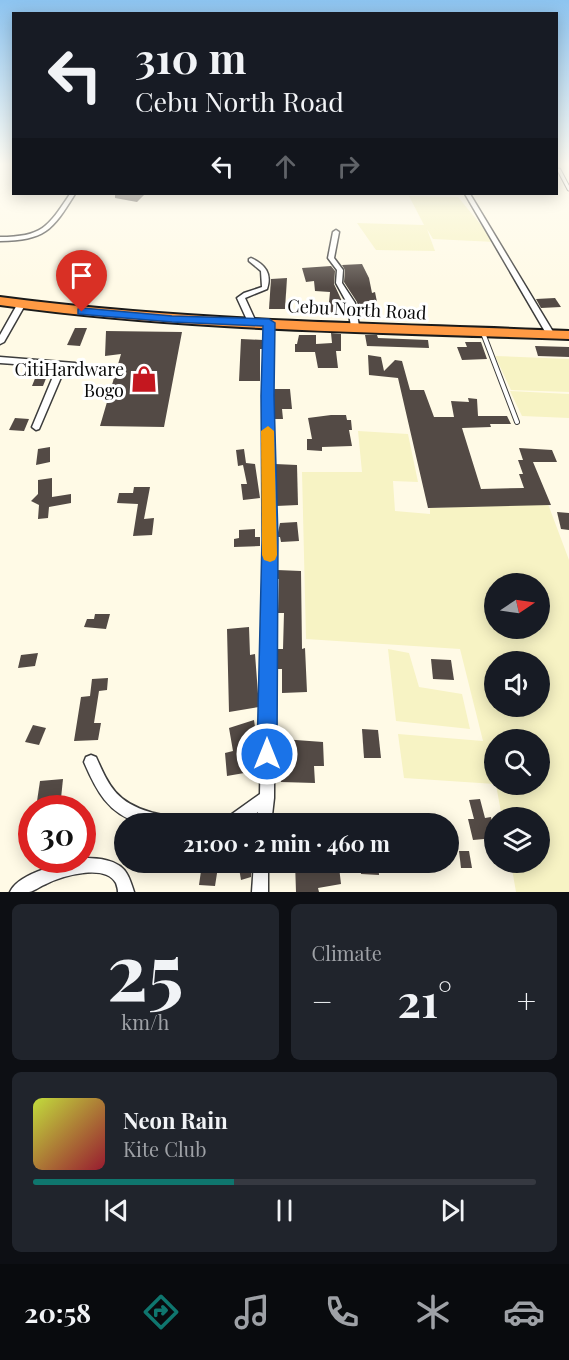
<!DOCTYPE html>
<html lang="en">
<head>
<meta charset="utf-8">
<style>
	body { margin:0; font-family:"Playfair Display",serif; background:#20242c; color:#f1f3f6; height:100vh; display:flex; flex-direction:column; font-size:22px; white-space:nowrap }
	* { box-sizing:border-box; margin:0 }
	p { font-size:20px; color:#9ea1a6 }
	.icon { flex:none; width:33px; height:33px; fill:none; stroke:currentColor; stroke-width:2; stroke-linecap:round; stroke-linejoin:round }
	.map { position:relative; height:892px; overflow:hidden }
	.drawer { display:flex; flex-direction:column; gap:12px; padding:12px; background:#0d0f14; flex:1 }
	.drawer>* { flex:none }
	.guide { position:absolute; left:12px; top:12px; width:546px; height:183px; border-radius:0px; box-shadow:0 3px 15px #0003; background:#171b24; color:#f1f3f6; overflow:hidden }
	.needle { width:39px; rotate:77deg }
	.controls { position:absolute; left:484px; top:573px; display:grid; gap:12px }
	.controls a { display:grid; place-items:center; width:66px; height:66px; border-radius:50%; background:#171b24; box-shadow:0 3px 15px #0003; font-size:30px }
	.speed { position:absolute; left:18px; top:795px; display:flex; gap:12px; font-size:30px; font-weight:700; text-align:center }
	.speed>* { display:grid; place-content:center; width:78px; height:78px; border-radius:50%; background:#171b24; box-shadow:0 3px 15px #0003; line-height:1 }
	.speed .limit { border:9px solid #d22; background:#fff; color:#111 }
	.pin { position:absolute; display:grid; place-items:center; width:51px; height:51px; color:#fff; margin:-62px -26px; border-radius:50% 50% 50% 0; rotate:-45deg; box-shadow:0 0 6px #0007 }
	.pin .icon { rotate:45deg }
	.me { position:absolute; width:66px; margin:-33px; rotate:0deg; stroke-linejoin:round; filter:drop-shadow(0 0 4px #0008) }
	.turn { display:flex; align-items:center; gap:21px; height:126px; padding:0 24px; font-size:27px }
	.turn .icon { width:78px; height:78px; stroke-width:2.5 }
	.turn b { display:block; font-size:42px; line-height:51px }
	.lanes { display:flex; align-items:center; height:57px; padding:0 24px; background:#0003; justify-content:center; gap:30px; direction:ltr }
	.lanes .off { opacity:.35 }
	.big { font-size:45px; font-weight:700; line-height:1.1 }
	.drawer .widget { flex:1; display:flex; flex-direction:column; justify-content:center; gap:9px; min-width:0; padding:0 21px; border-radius:9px; background:#20242c }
	.drawer .dial { align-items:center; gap:0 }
	.dial b { font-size:78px; line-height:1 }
	.song { display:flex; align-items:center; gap:18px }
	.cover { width:72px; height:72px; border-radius:9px; background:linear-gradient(135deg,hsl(70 70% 55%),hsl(350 70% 35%)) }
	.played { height:6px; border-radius:3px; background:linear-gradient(90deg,#0f766e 40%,#363941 40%) }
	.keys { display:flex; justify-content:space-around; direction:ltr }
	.heat { display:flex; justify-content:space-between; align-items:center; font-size:33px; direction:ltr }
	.drawer .tiles { flex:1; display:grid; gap:12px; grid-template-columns:1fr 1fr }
	.widget:last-child { grid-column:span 2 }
	.trip { position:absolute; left:114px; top:813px; width:345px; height:60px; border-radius:30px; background:#171b24; box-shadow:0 3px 15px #0003; font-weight:700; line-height:60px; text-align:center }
	.tabs { display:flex; height:96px; justify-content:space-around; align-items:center; background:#090b0e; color:#9ea1a6 }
	.tabs .icon { width:42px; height:42px }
	.tabs .on { color:#0f766e }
	.tabs b { font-size:27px; color:#f1f3f6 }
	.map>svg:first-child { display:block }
</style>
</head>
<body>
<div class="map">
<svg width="569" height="892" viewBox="0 0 569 892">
	<rect width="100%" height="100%" fill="#fffae6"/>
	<g fill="#f7f3c4" fill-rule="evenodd">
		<polygon points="409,196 458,197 495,242 433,239 427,229 435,251 376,250 357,223 424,225"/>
		<polygon points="495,356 569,359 569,392 511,390"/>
		<polygon points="510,391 569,394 569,418 522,416"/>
		<path d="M358 431 408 434 418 482 393 481 395 511 430 514V508L548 504 569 560V892H516L511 863 540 862V818L502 817 496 785 540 784V740H495V784L404 778 398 734 483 741 460 649 306 639 302 472H362ZM495 584H540V628H495ZM495 662H540V706H495Z"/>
		<polygon points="388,649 409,653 419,687 462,694 470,729 396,721"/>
	</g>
	<g fill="#534a45">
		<polygon points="115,194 145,194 137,202 115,198"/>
		<polygon points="362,264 369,278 372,293 375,292 377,302 375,302 376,319 363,318 362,311 359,311 357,302 344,282 345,270 342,265"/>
		<polygon points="331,266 335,271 334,284 346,310 337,310 336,313 328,313 330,292 315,291 314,281 306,282 302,268"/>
		<polygon points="287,278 285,309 269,309 271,279"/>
		<polygon points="555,298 561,307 541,308 536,299"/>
		<polygon points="75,328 87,328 80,346 67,345"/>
		<polygon points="106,331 182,332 164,427 100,426 121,354 105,356"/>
		<polygon points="331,333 341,334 341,351 336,351 338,368 318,368 315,352 295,352 295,344 297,344 299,335 316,335 316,344 332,343"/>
		<polygon points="365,335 377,335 378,338 428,340 429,348 367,346"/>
		<polygon points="241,339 263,340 263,349 260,349 260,381 239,381"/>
		<polygon points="465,342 481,342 487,359 462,360 457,347 467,347"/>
		<polygon points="535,346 569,347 569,357 538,356"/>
		<polygon points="368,355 381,357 384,371 395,360 402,361 410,390 424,390 434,417 454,417 451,401 469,402 468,398 477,399 478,416 507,416 511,424 490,424 491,427 462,428 481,489 524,488 519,474 523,474 518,460 523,460 519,448 552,450 557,462 533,462 551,505 428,508 398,378 369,375"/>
		<polygon points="38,371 49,371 43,386 32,386"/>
		<polygon points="273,389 290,389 292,409 282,409 283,419 274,419"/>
		<polygon points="331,415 346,415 347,420 351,420 352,430 349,430 352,446 322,447 322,451 307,450 307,439 312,439 308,418"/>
		<polygon points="15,418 29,419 24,431 9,430"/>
		<polygon points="50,447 50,462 36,465 38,449"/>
		<polygon points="244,449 246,463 255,464 260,498 243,500 241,484 247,484 243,465 238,466 236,450"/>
		<polygon points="275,464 297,465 298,505 276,506"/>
		<polygon points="52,478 52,497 71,494 71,503 49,507 48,518 38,519 39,505 31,501 38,494 38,480"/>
		<polygon points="134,487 150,487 144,519 154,518 152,535 133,536 138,504 117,503 119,493 133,493"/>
		<polygon points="557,512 569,513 569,530 561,529"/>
		<polygon points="297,522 299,541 281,542 280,537 277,537 280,523"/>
		<polygon points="255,529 255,537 260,537 260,546 234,547 234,539 239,538 239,530"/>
		<polygon points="277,570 301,571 302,649 305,648 307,692 282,693 282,669 278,669 278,649 283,649 284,613 278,613 279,579 277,579"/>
		<polygon points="95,614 110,614 106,629 84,627 87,619 94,619"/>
		<polygon points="249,627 250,655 255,654 259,707 229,712 227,629"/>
		<polygon points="38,653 35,666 18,668 21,655"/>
		<polygon points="431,659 451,660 454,680 433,679"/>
		<polygon points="108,678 107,690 99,691 94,723 101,723 98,740 74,741 81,697 90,696 92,679"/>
		<polygon points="254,720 255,727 259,726 259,738 247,742 250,772 227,776 225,753 233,751 229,728"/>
		<polygon points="33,725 46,728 39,745 25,742"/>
		<polygon points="362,729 378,730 381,758 364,758"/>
		<polygon points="282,739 323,742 324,766 314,766 315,783 281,782"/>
		<polygon points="63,779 60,808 36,808 40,781"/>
		<polygon points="480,799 485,818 491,817 495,838 473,840 468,819 474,819 469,800"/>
		<polygon points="459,851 469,851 472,868 461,868"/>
		<polygon points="165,862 196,862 218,867 215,886 199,885 201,871 164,872"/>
		<polygon points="238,862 252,862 251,877 241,880"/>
		<polygon points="295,862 312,862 313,871 339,867 341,884 318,888 319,892 296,892"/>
		<polygon points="360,862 378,862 379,875 361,874"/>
	</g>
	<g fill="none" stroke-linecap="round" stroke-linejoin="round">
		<defs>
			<polyline id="lane-far1" points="559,170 569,189"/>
			<polyline id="lane" points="483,333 517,422"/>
			<g id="street">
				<path d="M70 194H75C52 231 45 240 0 241V237C42 237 48 227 70 194Z"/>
				<polygon points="465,194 470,194 555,335 554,337 551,337 547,335"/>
				<polygon points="336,230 339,232 334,258 343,270 342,283 355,303 359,326 355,328 351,326 347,303 336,283 337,270 328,258 333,232"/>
				<path d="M251 258C266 265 272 274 267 289L245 298 256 322 252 324 248 322 237 298 244 293 262 287 261 271 249 261V259Z"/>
				<polygon points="18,303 21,303 25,305 4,342 0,344 0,335"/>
				<polygon points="266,321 272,321 273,323 271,396 275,539 274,798 271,824 257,824 258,812 243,824 223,824 225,819 260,794 265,539 263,396"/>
				<polygon points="0,357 75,363 79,366 75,369 65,368 39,429 36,430 32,427 57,367 0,363"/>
				<path d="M91 755 96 757C109 786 116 802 150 812 159 815 168 815 177 819L179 824C167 824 152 826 140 823 108 814 96 790 84 762L86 757Z"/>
				<path d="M83 858C97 858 119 859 127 874 130 879 132 886 134 892H118C118 889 117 886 116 883 105 863 61 876 46 884 40 886 35 891 29 892 24 892 16 892 10 892 19 872 65 863 83 858Z"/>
				<polygon points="254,862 268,862 268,892 252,892"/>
			</g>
			<path id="highway" d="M0 297C188 322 379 323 569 331V339C379 332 188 331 0 305Z"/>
		</defs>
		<use href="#lane-far1" stroke="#3c3c3c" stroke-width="5"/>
		<use href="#lane" stroke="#3c3c3c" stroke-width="6"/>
		<use href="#street" stroke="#3c3c3c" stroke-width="3"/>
		<use href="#highway" stroke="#1a1a1a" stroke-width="4"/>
		<use href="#lane-far1" stroke="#fff" stroke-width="3"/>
		<use href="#lane" stroke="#fff" stroke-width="4"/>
		<use href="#street" fill="#fff" fill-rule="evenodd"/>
		<use href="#highway" fill="#ff9a44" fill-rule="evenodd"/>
	</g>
	<linearGradient id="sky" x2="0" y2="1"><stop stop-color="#8dc4f0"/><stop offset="0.57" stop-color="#fffdf4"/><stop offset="1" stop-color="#fffdf4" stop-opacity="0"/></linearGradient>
	<rect width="569" height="288" fill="url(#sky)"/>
	<polygon fill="#1a73e8" stroke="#114b97" stroke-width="1.5" points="82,308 172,316 269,319 275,323 274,396 278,539 277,754 274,761 267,764 260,761 257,754 262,539 261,396 263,326 172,322 78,314 78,309"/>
	<polygon fill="#f59e0b" points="268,426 274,431 277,555 275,560 270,562 264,560 262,555 261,431"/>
	<defs>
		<symbol id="shop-bare" viewBox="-9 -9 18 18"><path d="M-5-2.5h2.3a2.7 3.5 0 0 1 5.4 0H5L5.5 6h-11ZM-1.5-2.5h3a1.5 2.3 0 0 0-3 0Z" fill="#c4171f" stroke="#fff" stroke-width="2.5" paint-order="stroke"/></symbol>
	</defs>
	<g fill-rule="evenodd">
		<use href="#shop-bare" x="125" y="360" width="38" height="38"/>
	</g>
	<g text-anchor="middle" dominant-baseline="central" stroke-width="6" stroke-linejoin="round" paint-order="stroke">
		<g font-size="18" fill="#090909" stroke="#fff">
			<text transform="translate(357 309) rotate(3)">Cebu North Road</text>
		</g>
		<g font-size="18" fill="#090909" stroke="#fff" text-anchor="end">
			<text x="124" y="369">CitiHardware<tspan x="124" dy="21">Bogo</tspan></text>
		</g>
	</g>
</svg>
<div class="controls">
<a><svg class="needle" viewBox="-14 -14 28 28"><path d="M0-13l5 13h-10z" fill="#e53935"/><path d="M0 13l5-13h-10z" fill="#9ea1a6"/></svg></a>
<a><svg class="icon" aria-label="sound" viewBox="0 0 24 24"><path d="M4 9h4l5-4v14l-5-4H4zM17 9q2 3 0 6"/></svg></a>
<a><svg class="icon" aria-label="search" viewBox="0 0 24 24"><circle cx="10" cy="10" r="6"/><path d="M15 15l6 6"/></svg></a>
<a><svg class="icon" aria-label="layers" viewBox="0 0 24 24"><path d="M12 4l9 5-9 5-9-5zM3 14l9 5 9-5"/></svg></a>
</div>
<div class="speed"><div class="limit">30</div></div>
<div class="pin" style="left:82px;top:312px;background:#d93025"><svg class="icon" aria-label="arrive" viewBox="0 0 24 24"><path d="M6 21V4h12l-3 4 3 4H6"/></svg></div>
<svg class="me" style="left:267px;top:754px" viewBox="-20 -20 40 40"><circle r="17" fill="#1a73e8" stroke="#fff" stroke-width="3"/><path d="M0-11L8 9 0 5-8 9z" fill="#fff"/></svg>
<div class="trip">21:00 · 2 min · 460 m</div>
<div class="guide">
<div class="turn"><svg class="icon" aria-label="left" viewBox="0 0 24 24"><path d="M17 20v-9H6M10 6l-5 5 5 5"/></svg><div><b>310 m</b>Cebu North Road</div></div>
<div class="lanes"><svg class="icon" aria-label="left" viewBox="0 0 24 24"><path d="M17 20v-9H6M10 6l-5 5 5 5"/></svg><svg class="icon off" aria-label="ahead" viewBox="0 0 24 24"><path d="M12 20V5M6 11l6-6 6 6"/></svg><svg class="icon off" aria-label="right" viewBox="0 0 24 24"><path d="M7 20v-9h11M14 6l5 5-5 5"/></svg></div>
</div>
</div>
<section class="drawer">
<div class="tiles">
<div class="widget dial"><b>25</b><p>km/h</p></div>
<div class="widget"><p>Climate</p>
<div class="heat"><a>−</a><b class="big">21°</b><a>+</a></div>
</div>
<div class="widget">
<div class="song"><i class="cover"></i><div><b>Neon Rain</b><p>Kite Club</p></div></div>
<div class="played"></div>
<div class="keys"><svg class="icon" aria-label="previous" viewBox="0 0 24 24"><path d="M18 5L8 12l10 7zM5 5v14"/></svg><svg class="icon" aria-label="pause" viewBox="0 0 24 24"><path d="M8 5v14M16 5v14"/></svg><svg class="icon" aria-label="next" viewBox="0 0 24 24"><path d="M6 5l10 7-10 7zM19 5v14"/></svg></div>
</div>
</div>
</section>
<nav class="tabs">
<b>20:58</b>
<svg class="icon on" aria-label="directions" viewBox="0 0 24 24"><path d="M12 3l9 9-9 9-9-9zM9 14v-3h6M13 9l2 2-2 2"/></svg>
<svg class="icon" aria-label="music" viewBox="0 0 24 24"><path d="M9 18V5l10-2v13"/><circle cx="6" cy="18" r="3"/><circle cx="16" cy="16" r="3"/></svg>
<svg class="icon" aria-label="phone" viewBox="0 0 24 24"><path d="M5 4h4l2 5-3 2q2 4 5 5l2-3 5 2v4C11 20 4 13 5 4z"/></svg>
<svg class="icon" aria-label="climate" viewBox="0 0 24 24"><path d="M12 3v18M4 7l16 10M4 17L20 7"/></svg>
<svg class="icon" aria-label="car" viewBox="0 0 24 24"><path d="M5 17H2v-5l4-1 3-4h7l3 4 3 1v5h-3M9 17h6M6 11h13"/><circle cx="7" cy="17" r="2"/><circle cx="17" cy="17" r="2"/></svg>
</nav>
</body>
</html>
